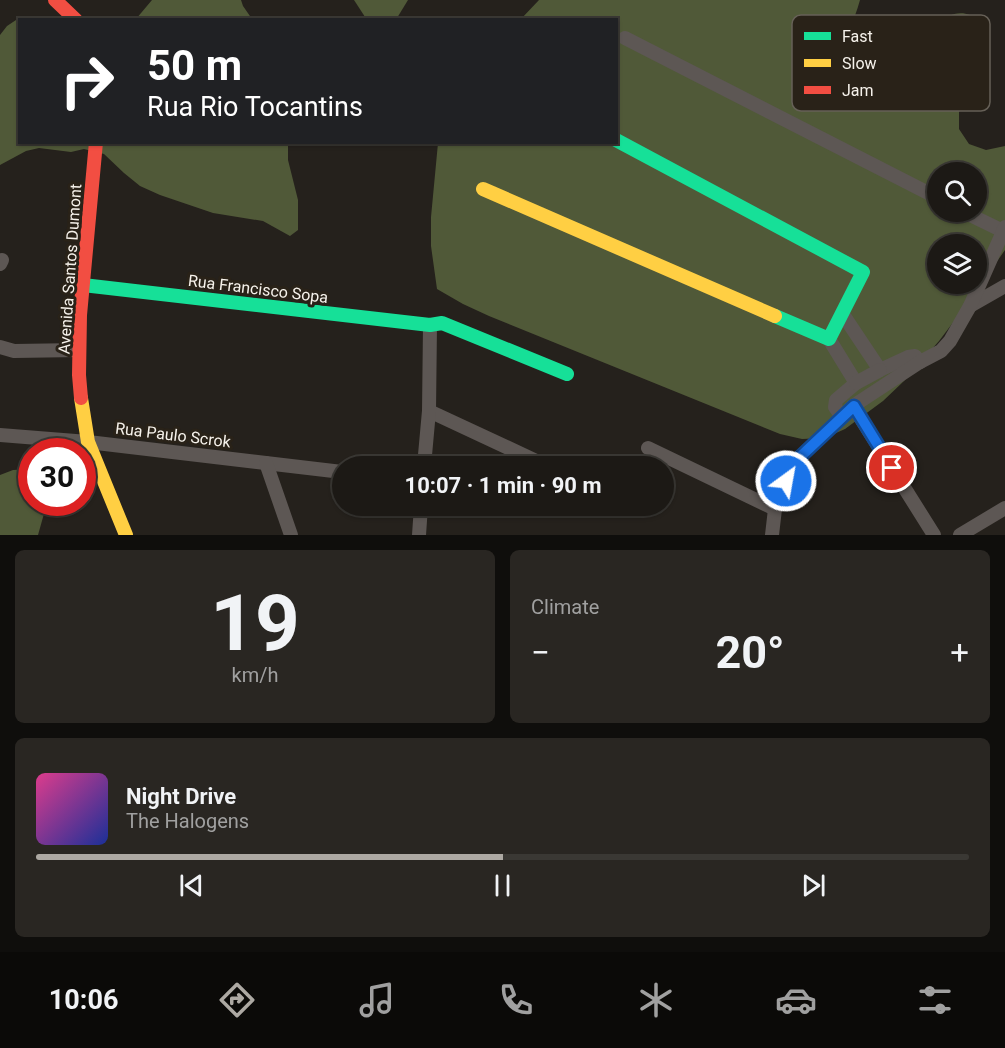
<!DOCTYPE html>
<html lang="en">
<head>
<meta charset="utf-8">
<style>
	body { margin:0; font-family:Roboto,sans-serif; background:#292622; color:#f1f3f6; height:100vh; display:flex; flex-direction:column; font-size:22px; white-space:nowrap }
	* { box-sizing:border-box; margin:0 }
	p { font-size:20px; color:#a0a0a0 }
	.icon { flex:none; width:33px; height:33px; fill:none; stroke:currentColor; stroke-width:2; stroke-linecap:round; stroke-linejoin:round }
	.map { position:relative; height:535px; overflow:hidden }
	.drawer { display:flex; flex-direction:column; gap:15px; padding:15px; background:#0f0e0c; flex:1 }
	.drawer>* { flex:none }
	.banner { position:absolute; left:18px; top:18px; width:600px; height:126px; border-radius:0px; box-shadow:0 2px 4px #0004,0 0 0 2px #3a3834; background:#202124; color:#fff; overflow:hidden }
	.buttons { position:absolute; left:927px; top:162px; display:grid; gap:12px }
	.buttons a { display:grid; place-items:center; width:60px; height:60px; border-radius:50%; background:#1c1915; box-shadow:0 2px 4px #0004,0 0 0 2px #3a3834; font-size:30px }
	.speed { position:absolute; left:18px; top:438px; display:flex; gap:12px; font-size:30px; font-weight:700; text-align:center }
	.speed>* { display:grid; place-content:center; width:78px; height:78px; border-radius:50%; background:#1c1915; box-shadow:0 2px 4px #0004,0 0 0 2px #3a3834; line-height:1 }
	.speed .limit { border:9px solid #d22; background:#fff; color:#111 }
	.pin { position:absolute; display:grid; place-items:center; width:51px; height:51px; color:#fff; margin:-26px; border:3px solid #fff; border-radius:50%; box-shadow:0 2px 6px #0007 }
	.me { position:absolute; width:66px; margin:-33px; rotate:32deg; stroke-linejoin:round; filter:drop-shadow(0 0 4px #0008) }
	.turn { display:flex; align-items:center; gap:21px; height:126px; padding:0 30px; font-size:27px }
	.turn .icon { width:78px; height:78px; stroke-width:2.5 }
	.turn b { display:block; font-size:42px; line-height:51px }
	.big { font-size:45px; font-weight:700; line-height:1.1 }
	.drawer .tile { flex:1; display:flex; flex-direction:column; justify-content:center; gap:9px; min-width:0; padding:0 21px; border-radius:9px; background:#292622 }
	.drawer .dial { align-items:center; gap:0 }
	.dial b { font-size:78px; line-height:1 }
	.song { display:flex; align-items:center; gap:18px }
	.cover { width:72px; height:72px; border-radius:9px; background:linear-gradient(135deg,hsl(330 70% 55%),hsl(230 70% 35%)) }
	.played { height:6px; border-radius:3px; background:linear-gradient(90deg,#ada9a3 50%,#3a3834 50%) }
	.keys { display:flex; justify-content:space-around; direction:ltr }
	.heat { display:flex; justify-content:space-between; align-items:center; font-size:33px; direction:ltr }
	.drawer .tiles { flex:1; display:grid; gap:15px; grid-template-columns:1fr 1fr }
	.tile:last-child { grid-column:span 2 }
	.trip { position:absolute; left:332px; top:456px; width:342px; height:60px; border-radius:30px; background:#1c1915; box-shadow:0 2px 4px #0004,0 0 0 2px #3a3834; font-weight:700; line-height:60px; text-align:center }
	.menu { display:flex; height:96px; justify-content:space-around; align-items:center; background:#0b0a08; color:#a0a0a0 }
	.menu .icon { width:42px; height:42px }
	.menu .selected { color:#ada9a3 }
	.menu b { font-size:27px; color:#f1f3f6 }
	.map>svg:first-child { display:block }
</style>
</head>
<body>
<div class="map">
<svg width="1005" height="535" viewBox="0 0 1005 535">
	<rect width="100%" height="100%" fill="#25211c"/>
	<g fill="#505938" fill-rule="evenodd">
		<polygon points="152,0 241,0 243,6 252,19 136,19"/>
		<polygon points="354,0 408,0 397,18 394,19 367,20"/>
		<path d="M539 0H860C854 22 843 43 839 66L847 79C894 89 930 0 970 15 975 17 981 23 985 26L989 47 979 72 959 112V129L969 144 986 150 1005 146V250L967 304 939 341 904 381 883 401 845 429 825 438 802 439 780 434 489 316 463 304 437 289 431 246V217L438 143 616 142V20L521 19ZM938 172H976V212H938ZM938 244H976V284H938Z"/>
		<polygon points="16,20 19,22 20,142 288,143 288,160 298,200 298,230 290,236 263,221 213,213 160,195 140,186 124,173 104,154 84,149 71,152 39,148 26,151 0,165 0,35 7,26"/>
		<polygon points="31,469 32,502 47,503 38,535 0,535 0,475 13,470"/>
	</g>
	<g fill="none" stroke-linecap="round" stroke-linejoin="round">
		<g stroke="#5d5754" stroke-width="14">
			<polyline points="625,38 938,198"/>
			<polyline points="964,212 1003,231"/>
			<polyline points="0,264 2,260"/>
			<polyline points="970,306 1005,286"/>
			<polyline points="842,313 880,370 908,357 915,356 920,362"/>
			<polyline points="829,339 856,383 836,400 835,407 842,417"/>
			<polyline points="0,347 14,351 79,350"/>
			<polyline points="856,383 880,370"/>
			<polyline points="853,406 934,535"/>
			<polyline points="429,411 547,466"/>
			<polyline points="0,435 88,442 342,472"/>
			<polyline points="648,448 775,509"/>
			<polyline points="266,463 291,535"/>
			<polyline points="424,466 429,411 430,325"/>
			<polyline points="419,535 421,506"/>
			<polyline points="772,535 775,509 786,481 800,457 853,406 920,362 941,351 950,341 970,306 1005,227"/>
			<polyline points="960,535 1005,508"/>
		</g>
		<g stroke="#16e098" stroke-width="14">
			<polyline points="616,140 863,272 829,339 775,316"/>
			<polyline points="83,285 430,325 442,323 567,374"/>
		</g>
		<g stroke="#ffcf43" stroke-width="14">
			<polyline points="483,189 775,316"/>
			<polyline points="81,398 88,442 126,535"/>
		</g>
		<g stroke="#f24e42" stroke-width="14">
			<polyline points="55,0 76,20"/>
			<polyline points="81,398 79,375 80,315 96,142"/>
		</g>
	</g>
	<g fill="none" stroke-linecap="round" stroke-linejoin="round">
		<defs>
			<polyline id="route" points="786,481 800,457 854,406 892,468"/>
		</defs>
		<use href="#route" stroke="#114b97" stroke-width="15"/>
		<use href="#route" stroke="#1a73e8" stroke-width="10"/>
	</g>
	<g text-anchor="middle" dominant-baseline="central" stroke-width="6" stroke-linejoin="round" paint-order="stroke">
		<g font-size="16" fill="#f6f2eb" stroke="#292218">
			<text transform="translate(70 269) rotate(-86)">Avenida Santos Dumont</text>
			<text transform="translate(258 289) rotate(7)">Rua Francisco Sopa</text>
			<text transform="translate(173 435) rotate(7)">Rua Paulo Scrok</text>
		</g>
	</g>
	<rect x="792" y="15" width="198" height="96" rx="9" fill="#292218" stroke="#666057" stroke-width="1.5"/>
	<rect x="804" y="32" width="27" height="8" fill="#16e098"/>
	<rect x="804" y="59" width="27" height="8" fill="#ffcf43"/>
	<rect x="804" y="86" width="27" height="8" fill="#f24e42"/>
	<g font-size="16" fill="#f6f2eb">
		<text x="842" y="42">Fast</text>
		<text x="842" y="69">Slow</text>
		<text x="842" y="96">Jam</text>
	</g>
</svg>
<div class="buttons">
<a><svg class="icon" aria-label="search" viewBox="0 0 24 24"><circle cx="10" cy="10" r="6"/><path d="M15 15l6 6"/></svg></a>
<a><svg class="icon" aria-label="layers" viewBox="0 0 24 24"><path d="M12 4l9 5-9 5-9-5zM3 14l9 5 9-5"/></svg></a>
</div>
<div class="speed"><div class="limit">30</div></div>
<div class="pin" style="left:892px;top:468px;background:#d93025"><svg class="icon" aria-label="arrive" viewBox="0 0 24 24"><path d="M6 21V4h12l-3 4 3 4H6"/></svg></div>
<svg class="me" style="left:786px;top:481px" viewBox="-20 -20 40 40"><circle r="17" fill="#1a73e8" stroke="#fff" stroke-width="3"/><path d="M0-11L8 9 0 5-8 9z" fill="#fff"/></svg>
<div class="trip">10:07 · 1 min · 90 m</div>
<div class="banner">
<div class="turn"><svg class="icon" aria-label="right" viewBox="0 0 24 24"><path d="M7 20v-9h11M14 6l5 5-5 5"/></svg><div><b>50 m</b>Rua Rio Tocantins</div></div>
</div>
</div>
<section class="drawer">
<div class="tiles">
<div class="tile dial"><b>19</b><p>km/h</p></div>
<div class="tile"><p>Climate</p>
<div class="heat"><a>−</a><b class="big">20°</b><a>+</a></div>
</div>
<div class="tile">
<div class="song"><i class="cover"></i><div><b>Night Drive</b><p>The Halogens</p></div></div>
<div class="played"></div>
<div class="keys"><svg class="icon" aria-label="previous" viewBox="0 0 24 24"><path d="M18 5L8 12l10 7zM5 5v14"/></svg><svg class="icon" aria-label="pause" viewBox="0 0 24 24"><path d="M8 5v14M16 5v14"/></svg><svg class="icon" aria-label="next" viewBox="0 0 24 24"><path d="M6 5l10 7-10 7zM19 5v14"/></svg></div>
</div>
</div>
</section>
<nav class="menu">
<b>10:06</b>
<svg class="icon selected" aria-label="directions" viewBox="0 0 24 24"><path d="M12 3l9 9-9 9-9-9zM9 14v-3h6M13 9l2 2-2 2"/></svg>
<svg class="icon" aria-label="music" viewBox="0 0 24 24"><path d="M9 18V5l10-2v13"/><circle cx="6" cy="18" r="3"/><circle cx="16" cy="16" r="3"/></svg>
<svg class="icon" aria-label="phone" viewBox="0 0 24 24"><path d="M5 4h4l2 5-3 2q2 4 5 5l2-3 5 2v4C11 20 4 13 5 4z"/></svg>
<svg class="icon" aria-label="climate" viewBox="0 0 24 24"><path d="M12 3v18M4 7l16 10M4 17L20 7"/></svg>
<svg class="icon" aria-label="car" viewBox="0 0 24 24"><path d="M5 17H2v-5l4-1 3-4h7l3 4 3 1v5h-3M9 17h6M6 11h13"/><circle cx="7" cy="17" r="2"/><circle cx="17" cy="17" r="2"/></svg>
<svg class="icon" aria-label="filters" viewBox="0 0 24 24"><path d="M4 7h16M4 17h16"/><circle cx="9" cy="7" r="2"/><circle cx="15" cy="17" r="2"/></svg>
</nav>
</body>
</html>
